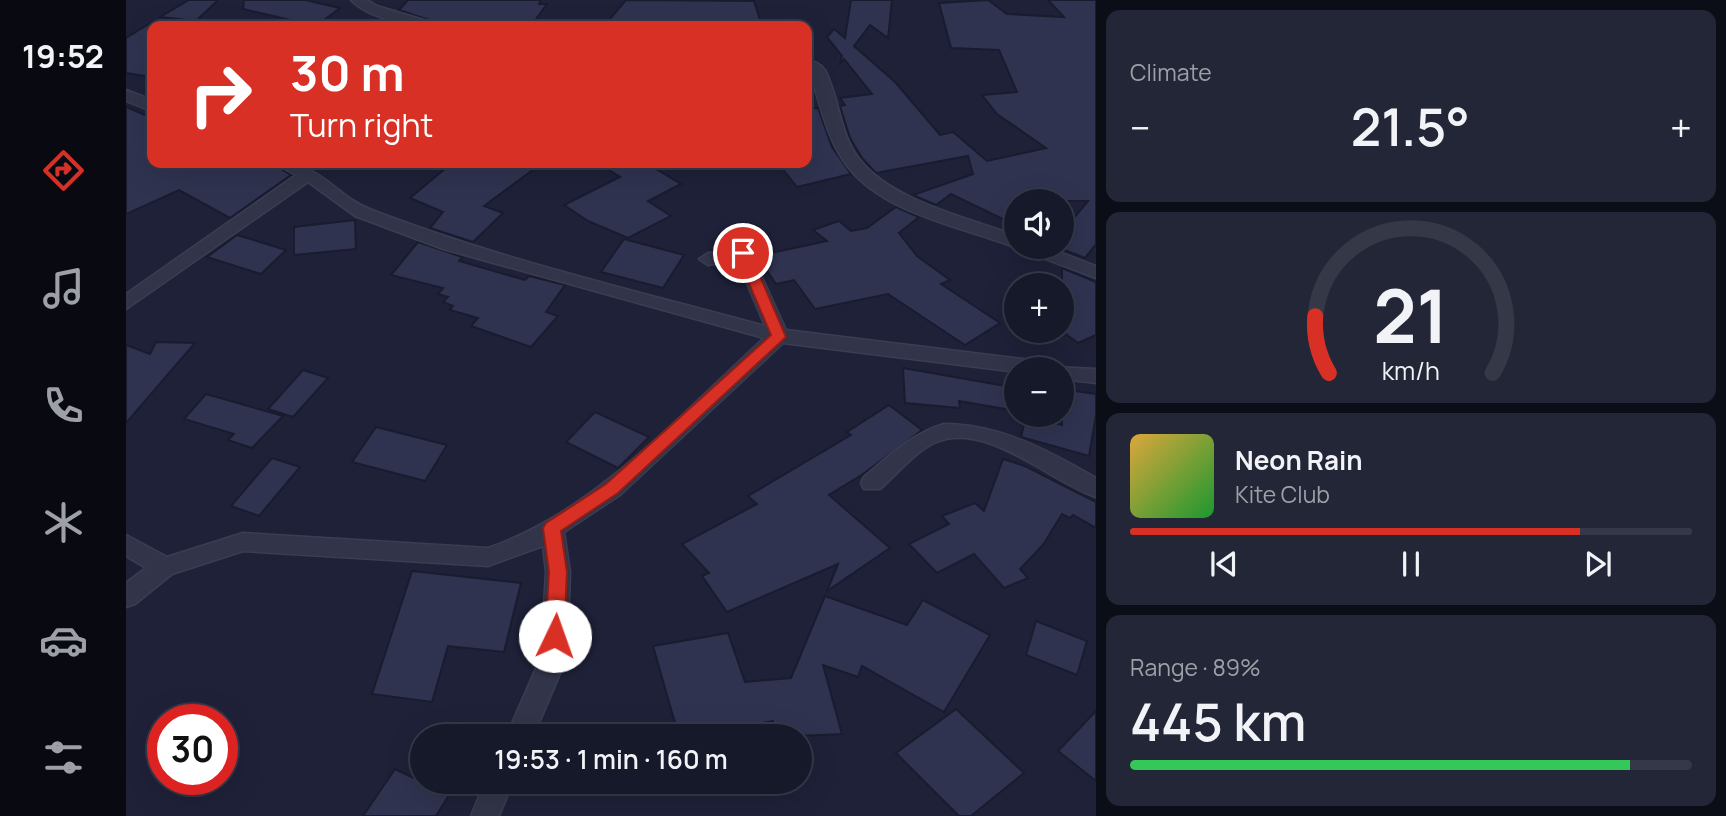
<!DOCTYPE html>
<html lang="en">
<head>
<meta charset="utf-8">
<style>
	body { margin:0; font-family:Manrope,sans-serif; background:#232636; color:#f1f3f6; height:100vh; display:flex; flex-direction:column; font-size:26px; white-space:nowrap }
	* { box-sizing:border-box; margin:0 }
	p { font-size:23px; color:#9ea0a8 }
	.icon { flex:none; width:38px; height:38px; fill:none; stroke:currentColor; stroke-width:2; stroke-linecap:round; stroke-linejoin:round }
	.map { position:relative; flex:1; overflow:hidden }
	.side { display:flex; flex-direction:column; gap:10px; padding:10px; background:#0c0e17; width:630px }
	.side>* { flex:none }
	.banner { position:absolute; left:21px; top:21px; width:665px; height:147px; border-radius:14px; box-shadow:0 7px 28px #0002,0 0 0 2px #353847; background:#d93025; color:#fff; overflow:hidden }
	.controls { position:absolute; left:878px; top:189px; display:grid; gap:14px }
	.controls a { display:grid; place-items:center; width:70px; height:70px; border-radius:50%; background:#16192a; box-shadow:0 7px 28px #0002,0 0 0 2px #353847; font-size:35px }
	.speed { position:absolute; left:21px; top:704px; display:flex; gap:14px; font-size:35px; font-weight:700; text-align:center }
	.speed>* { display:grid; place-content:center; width:91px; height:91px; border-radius:50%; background:#16192a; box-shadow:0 7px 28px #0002,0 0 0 2px #353847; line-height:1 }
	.speed .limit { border:10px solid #d22; background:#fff; color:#111 }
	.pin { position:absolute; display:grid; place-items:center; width:60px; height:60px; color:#fff; margin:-30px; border:4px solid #fff; border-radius:50%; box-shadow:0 2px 7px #0007 }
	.me { position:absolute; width:77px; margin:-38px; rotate:3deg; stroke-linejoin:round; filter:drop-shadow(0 0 5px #0008) }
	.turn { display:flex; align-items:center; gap:24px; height:147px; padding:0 28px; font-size:32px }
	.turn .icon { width:91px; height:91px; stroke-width:2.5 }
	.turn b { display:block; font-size:49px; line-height:60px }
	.big { font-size:52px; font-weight:600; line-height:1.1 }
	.side .tile { flex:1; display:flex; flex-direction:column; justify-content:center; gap:10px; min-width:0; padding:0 24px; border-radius:14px; background:#232636 }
	.side .dial { align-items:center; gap:0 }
	.dial svg { height:182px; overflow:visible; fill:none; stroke:#353847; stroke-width:7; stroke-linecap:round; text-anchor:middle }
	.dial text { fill:#f1f3f6; stroke:none }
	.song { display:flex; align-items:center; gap:21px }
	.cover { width:84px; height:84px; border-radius:10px; background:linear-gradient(135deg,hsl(40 70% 55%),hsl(130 70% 35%)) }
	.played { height:7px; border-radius:4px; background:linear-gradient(90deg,#d93025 80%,#353847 80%) }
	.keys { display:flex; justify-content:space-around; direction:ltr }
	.heat { display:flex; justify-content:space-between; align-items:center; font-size:38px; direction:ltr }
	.charge { height:10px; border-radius:5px; background:linear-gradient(90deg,#34c759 89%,#353847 0) }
	.trip { position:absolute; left:284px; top:724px; width:402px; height:70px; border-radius:35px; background:#16192a; box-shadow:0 7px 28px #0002,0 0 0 2px #353847; font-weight:600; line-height:70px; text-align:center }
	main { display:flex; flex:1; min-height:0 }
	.menu { display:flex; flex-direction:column; width:126px; justify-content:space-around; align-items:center; background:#090a11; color:#9ea0a8 }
	.menu .icon { width:49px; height:49px }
	.menu .current { color:#d93025 }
	.menu b { font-size:32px; color:#f1f3f6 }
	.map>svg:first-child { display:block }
</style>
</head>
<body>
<main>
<nav class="menu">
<b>19:52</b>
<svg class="icon current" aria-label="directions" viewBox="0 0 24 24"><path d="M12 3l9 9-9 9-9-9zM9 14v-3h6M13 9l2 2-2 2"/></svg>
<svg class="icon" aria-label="music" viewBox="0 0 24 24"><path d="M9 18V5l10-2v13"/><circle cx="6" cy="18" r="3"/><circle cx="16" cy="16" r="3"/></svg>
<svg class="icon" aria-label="phone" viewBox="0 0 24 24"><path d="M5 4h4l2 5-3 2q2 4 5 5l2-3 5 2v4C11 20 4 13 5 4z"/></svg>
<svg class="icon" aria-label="climate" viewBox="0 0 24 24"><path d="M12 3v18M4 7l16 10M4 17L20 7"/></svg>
<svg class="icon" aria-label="car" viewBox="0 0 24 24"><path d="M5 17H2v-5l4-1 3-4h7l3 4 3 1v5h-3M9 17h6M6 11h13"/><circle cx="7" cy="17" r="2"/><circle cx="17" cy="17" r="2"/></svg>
<svg class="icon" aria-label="filters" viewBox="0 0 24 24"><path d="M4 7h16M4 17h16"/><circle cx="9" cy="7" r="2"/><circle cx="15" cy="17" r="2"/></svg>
</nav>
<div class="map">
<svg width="970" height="816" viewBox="0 0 970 816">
	<rect width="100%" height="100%" fill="#1e2138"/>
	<g fill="#303350" stroke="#1a1b2f" stroke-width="2">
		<polygon points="63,0 92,0 70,21 34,17"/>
		<polygon points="118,0 179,0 214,8 190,26 117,9"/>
		<polygon points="282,0 415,0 413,4 421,4 405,26 321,26 273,10"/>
		<polygon points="500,0 628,1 636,26 478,26"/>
		<polygon points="725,0 766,0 762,38 744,25 728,46 769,82 814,135 827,132 861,161 920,148 871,114 856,95 891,92 873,50 825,48 813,3 862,0 881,14 938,17 922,0 970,0 970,244 959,258 936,249 936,232 962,201 891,201 891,226 825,194 810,205 787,195 847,174 842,156 750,173 736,158 724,138 714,106 719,105 714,98 746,94 718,59 714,63 716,56 701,37 708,29 719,38"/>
		<polygon points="26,22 26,77 0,73 0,38"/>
		<polygon points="0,107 26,118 26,163 145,163 165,175 104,218 53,190 0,214"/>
		<polygon points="692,108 706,147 725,174 671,187 652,163 681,163 681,109"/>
		<polygon points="326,163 416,163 358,206 377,213 347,242 304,228 317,212 284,198"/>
		<polygon points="472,163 520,163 555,184 522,201 545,216 502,238 462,221 438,205 494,177"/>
		<polygon points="770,207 793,217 773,233 791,256 824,280 815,284 874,323 839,345 762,294 689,309 668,280 650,284 631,256 701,241 687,230 713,221 725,231 741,228"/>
		<polygon points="229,220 230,249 168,255 168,227"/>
		<polygon points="111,235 160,250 135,274 81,257"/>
		<polygon points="498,239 558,255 537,288 475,272"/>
		<polygon points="292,242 336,257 333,261 399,280 403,276 439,285 420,312 432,316 405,347 345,326 352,318 324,310 327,306 317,302 322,297 312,294 317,288 265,275"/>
		<polygon points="936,268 970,282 970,335 952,343 936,331"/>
		<polygon points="30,342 69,343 0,423 0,345 24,354"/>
		<polygon points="777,368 891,388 891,411 833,401 834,408 779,403"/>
		<polygon points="177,370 202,378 167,417 142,409"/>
		<polygon points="936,389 970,394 970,415 963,456 895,437 900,416 936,425"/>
		<polygon points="80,394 157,416 126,448 102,440 108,434 58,419"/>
		<polygon points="763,405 796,430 737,474 703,495 764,548 701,591 712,564 601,612 576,576 583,573 556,544 631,504 622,496 725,435 721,432"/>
		<polygon points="469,412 523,437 492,468 440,442"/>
		<polygon points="250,427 321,445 299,481 226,462"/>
		<polygon points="146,458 174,467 133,516 105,506"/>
		<polygon points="877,459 899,466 970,502 970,528 947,515 944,518 936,514 917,545 894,569 902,578 878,588 848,554 811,573 783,544 823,524 816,516 849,503 858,511"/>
		<polygon points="286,571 395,583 378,652 322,646 306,702 246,694"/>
		<polygon points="699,596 781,625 797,600 864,635 818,712 736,666 732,677 697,665 716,734 651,737 647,721 571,737 553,737 527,646 602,633 619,682 665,678"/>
		<polygon points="910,621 961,641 951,675 900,655"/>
		<polygon points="830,709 898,773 845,816 833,816 770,753"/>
		<polygon points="970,711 970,781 932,751"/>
		<polygon points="269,769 296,782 331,782 310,816 237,816"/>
	</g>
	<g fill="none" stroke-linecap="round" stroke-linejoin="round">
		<defs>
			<g id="minor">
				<path d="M225 0H241L251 6 318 26C291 27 245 21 225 0Z"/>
				<path d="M681 60C687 61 695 64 699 70 714 99 713 134 734 160 766 201 843 218 891 236V247H894L885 246C832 226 758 213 722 167 701 140 694 104 684 72L681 70Z"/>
				<polygon points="0,90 26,100 26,111 0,101"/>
				<path d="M148 163C199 163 206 195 246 210 373 259 507 290 639 326L611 260 582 265 573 259 582 253 623 249 660 330 920 362 929 367 970 369V383L936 379V369H891V372L657 343 494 495 438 532 444 572 441 657 407 737H380L415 657 420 572 417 546 362 566 117 551 46 574 9 604 0 607V583L20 568 0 556V535L41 557 117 533 362 548C468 512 556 413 638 338L317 249 229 216 182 182 0 309V294L170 175Z"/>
				<polygon points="895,247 920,247 970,266 970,278 898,251"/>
				<path d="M818 424C874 424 923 451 970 478V497C925 483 860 419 808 443 788 453 771 474 754 489H738L735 483 738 477C764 455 785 434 818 424Z"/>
				<polygon points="359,782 387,782 373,816 345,816"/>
			</g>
		</defs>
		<use href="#minor" stroke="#3b3d52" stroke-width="3"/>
		<use href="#minor" fill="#323449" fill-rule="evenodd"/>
	</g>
	<polygon fill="#d93025" stroke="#8d1f18" stroke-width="2" points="617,249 624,253 660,337 492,493 435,531 441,572 438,636 436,642 422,642 419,636 423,572 417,528 420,523 480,484 645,335 610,253"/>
</svg>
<div class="controls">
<a><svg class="icon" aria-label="sound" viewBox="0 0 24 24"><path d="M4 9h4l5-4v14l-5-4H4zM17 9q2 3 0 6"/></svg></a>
<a>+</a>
<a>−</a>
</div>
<div class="speed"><div class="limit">30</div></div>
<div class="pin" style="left:617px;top:253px;background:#d93025"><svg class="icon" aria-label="arrive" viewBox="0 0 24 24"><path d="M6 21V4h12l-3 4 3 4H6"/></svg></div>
<svg class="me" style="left:429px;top:636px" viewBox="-20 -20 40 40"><circle r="19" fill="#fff"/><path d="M0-13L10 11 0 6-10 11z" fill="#d93025"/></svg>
<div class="trip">19:53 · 1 min · 160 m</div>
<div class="banner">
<div class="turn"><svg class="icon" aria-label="right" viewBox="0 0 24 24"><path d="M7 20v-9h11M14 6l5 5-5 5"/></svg><div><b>30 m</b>Turn right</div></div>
</div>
</div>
<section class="side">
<div class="tile"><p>Climate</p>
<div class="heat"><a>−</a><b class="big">21.5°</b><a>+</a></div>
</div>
<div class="tile dial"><svg viewBox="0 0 100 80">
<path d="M14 69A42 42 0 1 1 86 69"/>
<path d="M14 69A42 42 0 0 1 8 44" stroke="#d93025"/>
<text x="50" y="56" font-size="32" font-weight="700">21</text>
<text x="50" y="72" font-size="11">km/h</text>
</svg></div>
<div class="tile">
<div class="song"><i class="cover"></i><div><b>Neon Rain</b><p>Kite Club</p></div></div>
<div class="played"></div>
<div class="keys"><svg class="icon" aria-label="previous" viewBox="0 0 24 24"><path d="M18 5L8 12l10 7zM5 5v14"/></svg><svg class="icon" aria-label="pause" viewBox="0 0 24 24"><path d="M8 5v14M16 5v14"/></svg><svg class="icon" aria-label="next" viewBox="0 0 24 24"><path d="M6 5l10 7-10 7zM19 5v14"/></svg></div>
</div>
<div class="tile"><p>Range · 89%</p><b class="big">445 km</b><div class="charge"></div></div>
</section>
</main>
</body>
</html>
